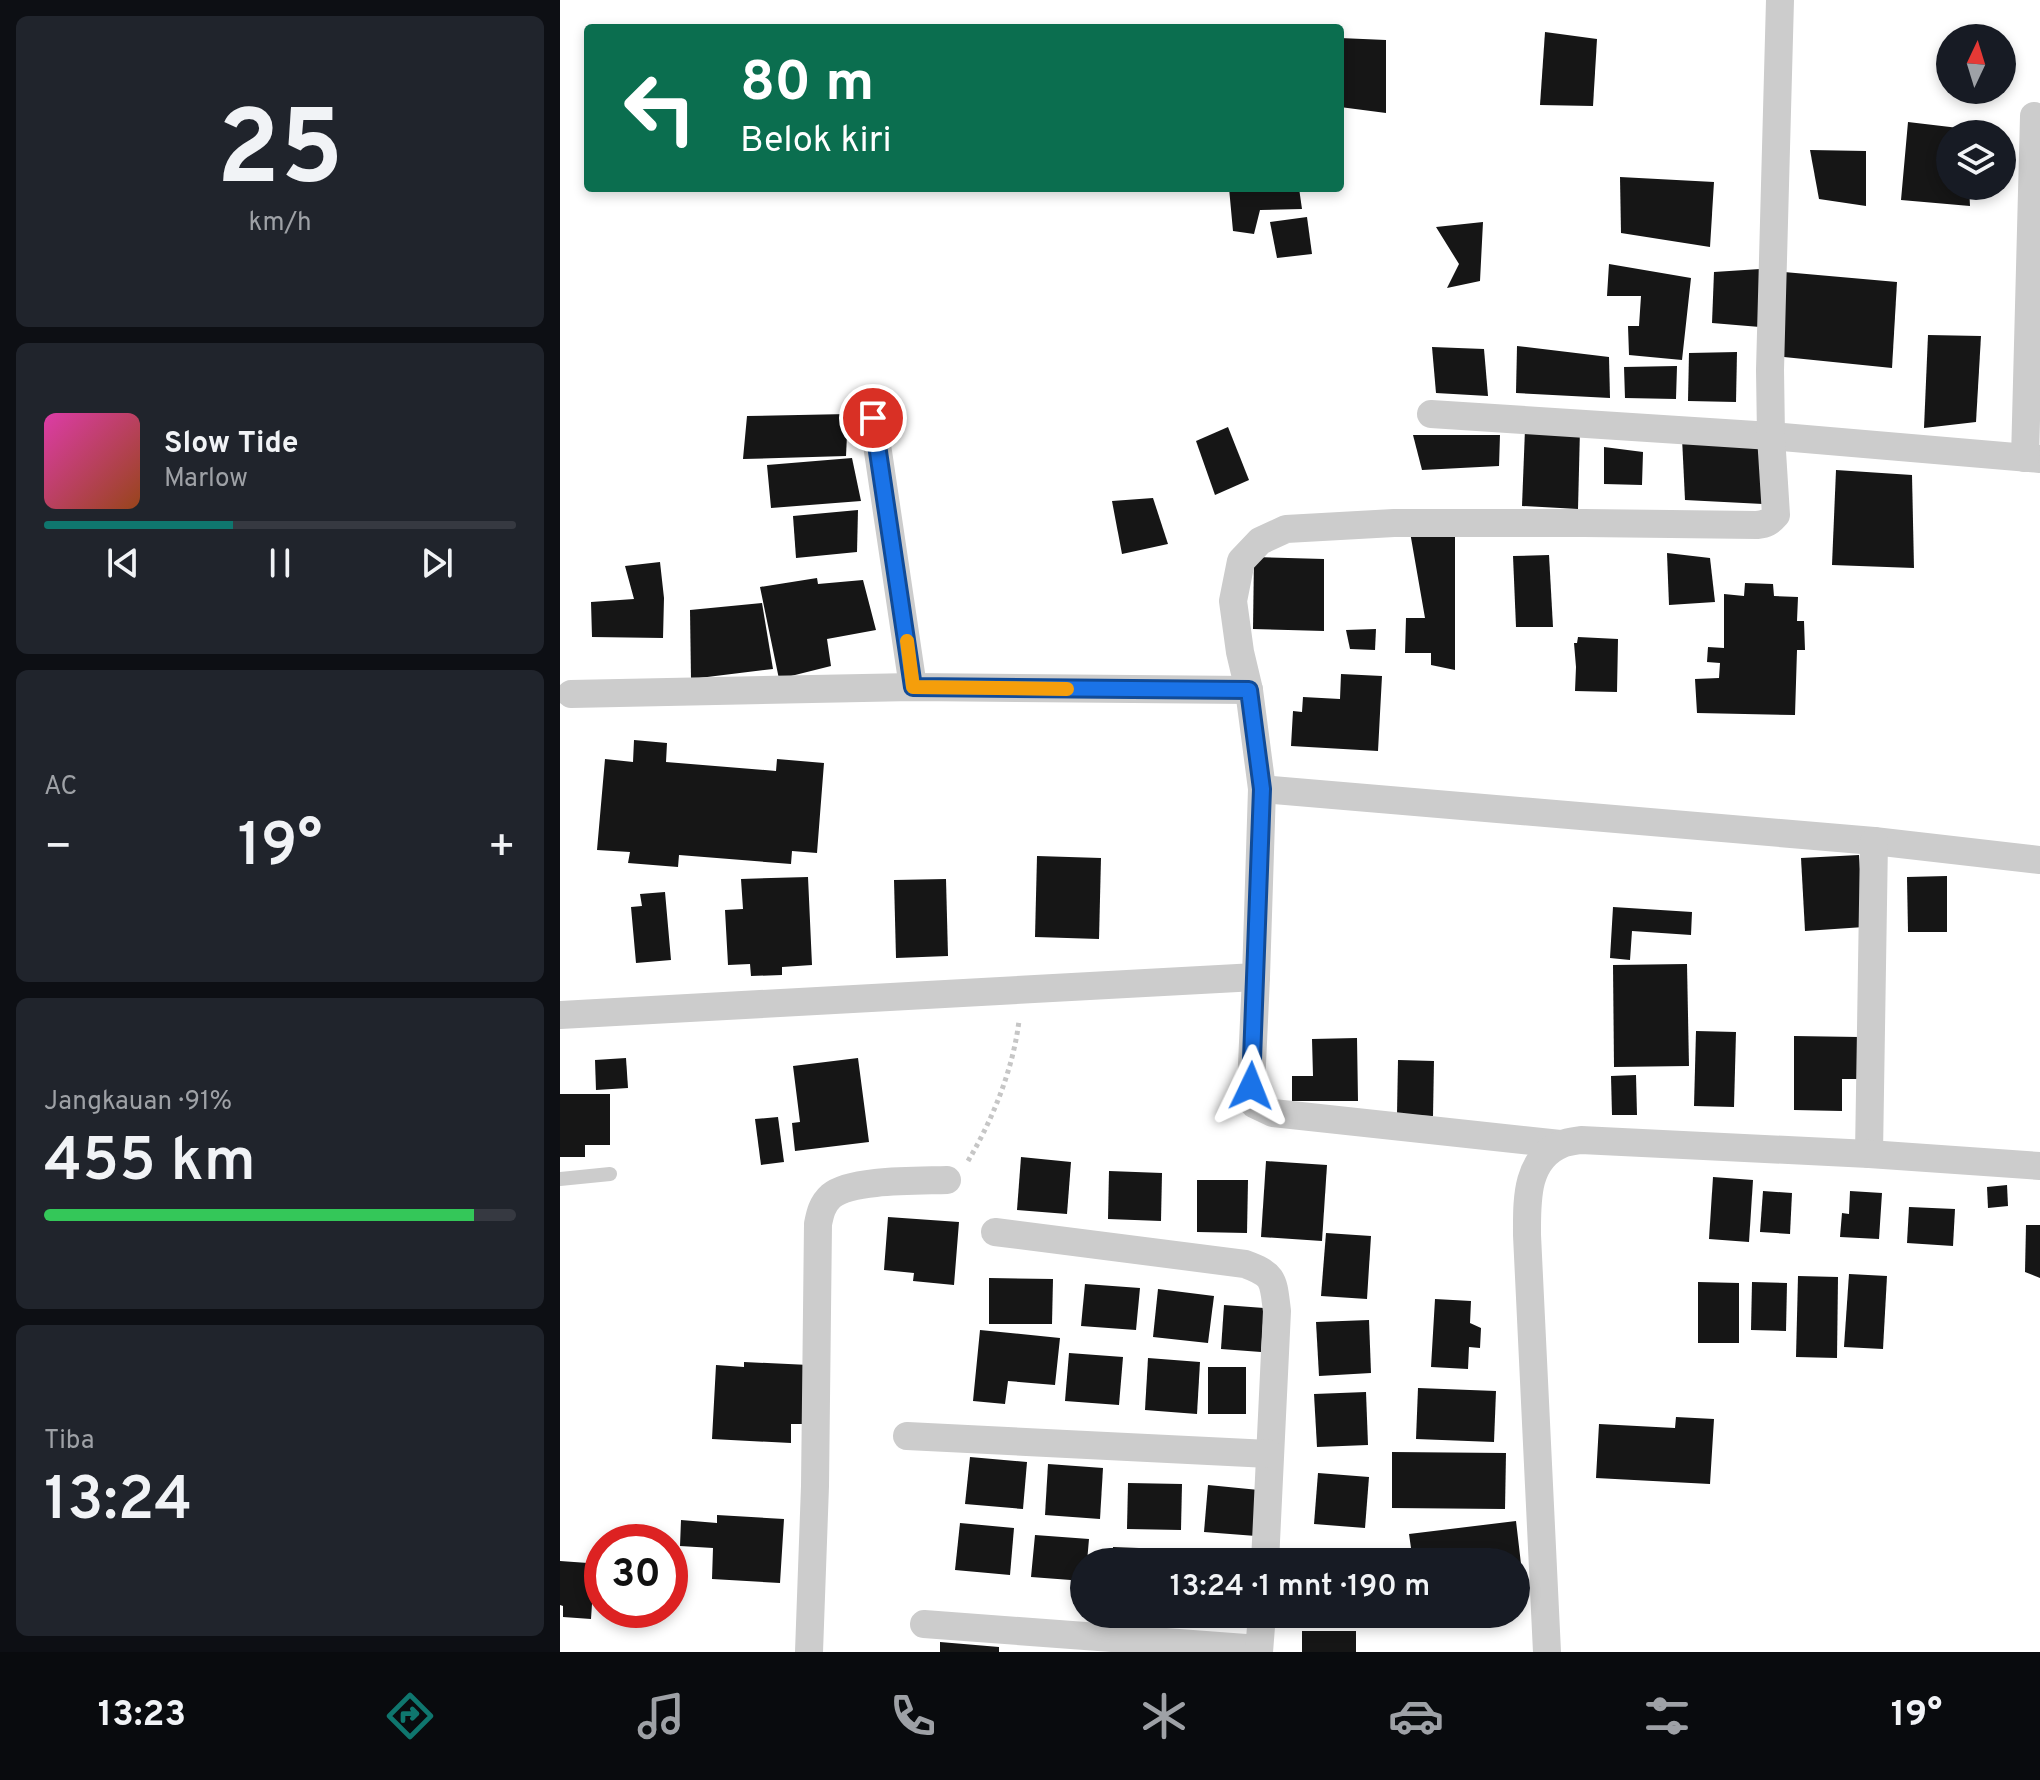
<!DOCTYPE html>
<html lang="id">
<head>
<meta charset="utf-8">
<style>
	body { margin:0; font-family:Overpass,sans-serif; background:#20242c; color:#f1f3f6; height:100vh; display:flex; flex-direction:column; font-size:30px; white-space:nowrap }
	* { box-sizing:border-box; margin:0 }
	p { font-size:26px; color:#9ea1a6 }
	.icon { flex:none; width:44px; height:44px; fill:none; stroke:currentColor; stroke-width:2; stroke-linecap:round; stroke-linejoin:round }
	.map { position:relative; flex:1; overflow:hidden }
	.details { display:flex; flex-direction:column; gap:16px; padding:16px; background:#0d0f14; width:560px }
	.details>* { flex:none }
	.top-card { position:absolute; left:24px; top:24px; width:760px; height:168px; border-radius:8px; box-shadow:0 4px 12px #0003; background:#0b6e4f; color:#fff; overflow:hidden }
	.needle { width:52px; rotate:4deg }
	.tools { position:absolute; left:1376px; top:24px; display:grid; gap:16px }
	.tools a { display:grid; place-items:center; width:80px; height:80px; border-radius:50%; background:#171b24; box-shadow:0 4px 12px #0003; font-size:40px }
	.speed { position:absolute; left:24px; top:1524px; display:flex; gap:16px; font-size:40px; font-weight:700; text-align:center }
	.speed>* { display:grid; place-content:center; width:104px; height:104px; border-radius:50%; background:#171b24; box-shadow:0 4px 12px #0003; line-height:1 }
	.speed .limit { border:12px solid #d22; background:#fff; color:#111 }
	.pin { position:absolute; display:grid; place-items:center; width:68px; height:68px; color:#fff; margin:-34px; border:4px solid #fff; border-radius:50%; box-shadow:0 2px 8px #0007 }
	.me { position:absolute; width:88px; margin:-44px; rotate:2deg; stroke-linejoin:round; filter:drop-shadow(0 0 6px #0008) }
	.turn { display:flex; align-items:center; gap:28px; height:168px; padding:0 24px; font-size:36px }
	.turn .icon { width:104px; height:104px; stroke-width:2.5 }
	.turn b { display:block; font-size:56px; line-height:68px }
	.big { font-size:60px; font-weight:600; line-height:1.1 }
	.details .widget { flex:1; display:flex; flex-direction:column; justify-content:center; gap:12px; min-width:0; padding:0 28px; border-radius:12px; background:#20242c }
	.details .dial { align-items:center; gap:0 }
	.dial b { font-size:104px; line-height:1 }
	.song { display:flex; align-items:center; gap:24px }
	.cover { width:96px; height:96px; border-radius:12px; background:linear-gradient(135deg,hsl(320 70% 55%),hsl(20 70% 35%)) }
	.played { height:8px; border-radius:4px; background:linear-gradient(90deg,#0f766e 40%,#363941 40%) }
	.keys { display:flex; justify-content:space-around; direction:ltr }
	.heat { display:flex; justify-content:space-between; align-items:center; font-size:44px; direction:ltr }
	.charge { height:12px; border-radius:6px; background:linear-gradient(90deg,#34c759 91%,#363941 0) }
	.trip { position:absolute; left:510px; top:1548px; width:460px; height:80px; border-radius:40px; background:#171b24; box-shadow:0 4px 12px #0003; font-weight:600; line-height:80px; text-align:center }
	.menu { display:flex; height:128px; justify-content:space-around; align-items:center; background:#090b0e; color:#9ea1a6 }
	.menu .icon { width:56px; height:56px }
	.menu .on { color:#0f766e }
	.menu b { font-size:36px; color:#f1f3f6 }
	main { display:flex; flex:1; min-height:0 }
	.map>svg:first-child { display:block }
</style>
</head>
<body>
<main>
<section class="details">
<div class="widget dial"><b>25</b><p>km/h</p></div>
<div class="widget">
<div class="song"><i class="cover"></i><div><b>Slow Tide</b><p>Marlow</p></div></div>
<div class="played"></div>
<div class="keys"><svg class="icon" aria-label="previous" viewBox="0 0 24 24"><path d="M18 5L8 12l10 7zM5 5v14"/></svg><svg class="icon" aria-label="pause" viewBox="0 0 24 24"><path d="M8 5v14M16 5v14"/></svg><svg class="icon" aria-label="next" viewBox="0 0 24 24"><path d="M6 5l10 7-10 7zM19 5v14"/></svg></div>
</div>
<div class="widget"><p>AC</p>
<div class="heat"><a>−</a><b class="big">19°</b><a>+</a></div>
</div>
<div class="widget"><p>Jangkauan · 91%</p><b class="big">455 km</b><div class="charge"></div></div>
<div class="widget"><p>Tiba</p><b class="big">13:24</b></div>
</section>
<div class="map">
<svg width="1480" height="1652" viewBox="0 0 1480 1652">
	<rect width="100%" height="100%" fill="#fff"/>
	<g fill="#161616">
		<polygon points="985,32 1037,39 1033,106 980,105"/>
		<polygon points="780,38 826,40 826,113 780,107"/>
		<polygon points="1348,122 1407,129 1407,134 1390,134 1390,186 1409,186 1410,206 1341,200"/>
		<polygon points="1250,150 1306,151 1306,206 1259,199"/>
		<polygon points="1060,177 1154,182 1150,247 1061,233"/>
		<polygon points="669,188 739,188 742,209 700,210 694,234 673,231"/>
		<polygon points="747,217 752,254 717,258 710,222"/>
		<polygon points="923,222 920,281 887,288 899,264 876,227"/>
		<polygon points="1049,264 1131,278 1122,360 1069,355 1068,326 1079,326 1081,296 1047,296"/>
		<polygon points="1200,269 1200,327 1152,323 1154,272"/>
		<polygon points="1224,272 1337,282 1332,368 1224,357"/>
		<polygon points="1368,335 1421,336 1416,422 1364,428"/>
		<polygon points="957,346 1049,357 1050,398 956,393"/>
		<polygon points="872,347 924,349 928,396 876,393"/>
		<polygon points="1177,352 1176,402 1128,401 1129,353"/>
		<polygon points="1117,366 1116,399 1065,398 1064,367"/>
		<polygon points="288,414 286,456 183,459 187,416"/>
		<polygon points="668,427 689,480 655,495 636,441"/>
		<polygon points="965,429 1020,429 1018,509 962,506"/>
		<polygon points="853,435 940,435 939,466 862,470"/>
		<polygon points="1122,438 1198,443 1203,504 1125,500"/>
		<polygon points="1044,447 1083,452 1082,485 1044,484"/>
		<polygon points="292,458 301,501 211,508 207,465"/>
		<polygon points="1276,470 1352,475 1354,568 1272,565"/>
		<polygon points="593,498 608,544 562,554 552,501"/>
		<polygon points="298,510 297,552 236,558 233,516"/>
		<polygon points="850,532 895,532 895,670 871,665 871,653 845,653 846,618 865,618"/>
		<polygon points="1107,553 1150,558 1155,602 1109,605"/>
		<polygon points="989,555 993,627 956,627 953,556"/>
		<polygon points="694,557 764,559 764,631 693,629"/>
		<polygon points="100,562 104,598 103,638 32,637 31,602 74,599 65,566"/>
		<polygon points="257,578 258,584 303,580 316,630 267,639 271,666 219,679 200,587"/>
		<polygon points="1185,583 1213,584 1214,596 1238,597 1237,621 1244,621 1245,650 1237,650 1235,715 1137,713 1135,679 1159,678 1160,663 1147,662 1148,647 1164,648 1164,594 1184,596"/>
		<polygon points="202,603 213,669 131,679 130,610"/>
		<polygon points="816,629 815,650 790,649 786,630"/>
		<polygon points="1018,637 1058,639 1057,692 1015,691 1016,667 1014,643 1017,643"/>
		<polygon points="781,674 822,676 818,751 731,746 733,711 742,712 743,697 780,699"/>
		<polygon points="74,740 107,743 106,762 216,771 217,759 264,763 257,853 232,851 231,864 119,855 118,867 68,863 70,852 37,850 45,759 73,762"/>
		<polygon points="1299,855 1304,927 1245,931 1241,858"/>
		<polygon points="477,856 541,858 539,939 475,937"/>
		<polygon points="1387,876 1387,932 1348,932 1347,877"/>
		<polygon points="248,877 252,965 222,967 222,975 191,976 190,964 168,965 165,910 183,909 181,879"/>
		<polygon points="386,879 388,956 336,958 334,880"/>
		<polygon points="105,892 111,960 76,963 71,907 82,906 80,894"/>
		<polygon points="1053,907 1132,912 1131,935 1072,931 1070,960 1050,958"/>
		<polygon points="1127,964 1129,1066 1054,1067 1053,965"/>
		<polygon points="1136,1031 1176,1032 1174,1107 1134,1106"/>
		<polygon points="1234,1036 1299,1037 1298,1079 1282,1079 1282,1111 1234,1110"/>
		<polygon points="797,1038 798,1101 732,1101 732,1076 753,1076 752,1039"/>
		<polygon points="66,1058 68,1088 36,1090 35,1060"/>
		<polygon points="298,1058 309,1142 235,1151 232,1123 240,1122 233,1066"/>
		<polygon points="838,1060 874,1061 873,1116 837,1115"/>
		<polygon points="1076,1075 1077,1115 1052,1115 1051,1076"/>
		<polygon points="0,1094 50,1094 50,1145 25,1145 25,1157 0,1157"/>
		<polygon points="218,1117 224,1162 201,1165 195,1119"/>
		<polygon points="461,1157 511,1162 507,1214 457,1210"/>
		<polygon points="706,1161 767,1165 762,1241 701,1237"/>
		<polygon points="549,1171 602,1173 601,1221 548,1219"/>
		<polygon points="1153,1177 1193,1180 1189,1242 1149,1239"/>
		<polygon points="637,1180 688,1180 687,1233 637,1232"/>
		<polygon points="1447,1185 1448,1206 1428,1208 1427,1187"/>
		<polygon points="1203,1191 1232,1193 1230,1234 1200,1232"/>
		<polygon points="1290,1191 1322,1193 1319,1239 1280,1237 1282,1213 1289,1214"/>
		<polygon points="1349,1207 1395,1209 1393,1246 1347,1243"/>
		<polygon points="328,1217 399,1222 394,1285 353,1281 354,1273 324,1270"/>
		<polygon points="1466,1225 1480,1225 1480,1278 1465,1272"/>
		<polygon points="766,1233 811,1236 807,1299 761,1296"/>
		<polygon points="1289,1274 1327,1276 1323,1349 1284,1347"/>
		<polygon points="1238,1276 1278,1277 1277,1358 1236,1357"/>
		<polygon points="429,1278 493,1279 492,1324 429,1324"/>
		<polygon points="1138,1282 1179,1283 1179,1343 1138,1343"/>
		<polygon points="1192,1282 1227,1283 1226,1331 1191,1330"/>
		<polygon points="525,1284 580,1288 576,1330 521,1326"/>
		<polygon points="598,1289 654,1296 648,1343 593,1337"/>
		<polygon points="875,1299 911,1301 910,1323 921,1328 920,1348 909,1347 908,1369 871,1367"/>
		<polygon points="664,1305 704,1308 701,1352 661,1349"/>
		<polygon points="809,1320 811,1373 759,1376 756,1322"/>
		<polygon points="420,1330 500,1338 495,1385 448,1381 445,1404 413,1401"/>
		<polygon points="509,1353 563,1357 559,1405 505,1401"/>
		<polygon points="588,1358 640,1362 637,1414 585,1410"/>
		<polygon points="184,1362 249,1365 246,1424 231,1424 231,1443 152,1439 156,1365 184,1367"/>
		<rect x="648" y="1367" width="38" height="47"/>
		<polygon points="858,1388 936,1391 934,1442 856,1439"/>
		<polygon points="806,1392 808,1445 757,1447 754,1394"/>
		<polygon points="1116,1417 1154,1419 1150,1484 1036,1478 1039,1424 1115,1428"/>
		<polygon points="832,1452 946,1453 945,1509 832,1508"/>
		<polygon points="410,1457 467,1462 463,1509 405,1504"/>
		<polygon points="488,1464 543,1468 540,1519 485,1515"/>
		<polygon points="758,1473 809,1477 805,1528 754,1524"/>
		<polygon points="568,1483 622,1484 621,1530 567,1529"/>
		<polygon points="648,1485 699,1490 696,1536 644,1532"/>
		<polygon points="157,1515 224,1519 220,1583 152,1579 153,1548 120,1546 121,1520 157,1523"/>
		<polygon points="956,1521 963,1581 956,1582 956,1562 853,1562 849,1534"/>
		<polygon points="400,1523 454,1528 450,1575 395,1570"/>
		<polygon points="475,1535 529,1539 527,1562 524,1562 524,1581 471,1577"/>
		<polygon points="553,1547 605,1549 605,1562 552,1562"/>
		<polygon points="631,1548 693,1551 692,1562 630,1562"/>
		<polygon points="801,1549 801,1562 749,1562 748,1551"/>
		<polygon points="0,1561 42,1564 42,1605 32,1604 31,1619 3,1617 3,1606 0,1605"/>
		<rect x="742" y="1631" width="54" height="21"/>
		<polygon points="380,1642 439,1647 439,1652 380,1652"/>
	</g>
	<g fill="none" stroke-linecap="round" stroke-linejoin="round">
		<path stroke="#c6c6c6" stroke-width="5" stroke-dasharray="4 4" stroke-linecap="butt" d="M408 1161C433 1119 453 1069 459 1021"/>
		<polyline stroke="#ccc" stroke-width="14" points="0,1179 50,1174"/>
		<g stroke="#ccc" stroke-width="28">
			<polyline points="871,414 1211,436 1480,459"/>
			<polyline points="313,418 353,687"/>
			<polyline points="1465,458 1474,116"/>
			<polyline points="11,694 353,687 689,690"/>
			<polyline points="702,789 1314,841 1480,860"/>
			<polyline points="696,977 691,1086 694,1104 713,1113 1000,1144"/>
			<path d="M0 1015 696 977 702 789 689 690 680 652 673 601 681 561 700 541 726 529 834 523H1024L1197 525C1206 524 1210 522 1216 515L1211 436 1210 370 1220 0"/>
			<polyline points="1309,1154 1314,841"/>
			<path d="M435 1232 685 1264C715 1275 713 1280 717 1311L705 1562"/>
			<polyline points="347,1436 709,1454"/>
			<polyline points="364,1624 699,1649"/>
			<path d="M249 1652 255 1486 258 1224C260 1214 262 1204 271 1196 291 1179 360 1181 387 1180"/>
			<polyline points="699,1652 702,1614"/>
			<path d="M987 1652 967 1235C967 1202 965 1159 1002 1144 1007 1142 1015 1141 1021 1140L1309 1154 1480 1166"/>
		</g>
	</g>
	<g fill="none" stroke-linecap="round" stroke-linejoin="round">
		<defs>
			<polyline id="route" points="313,418 353,687 689,690 702,789 691,1086"/>
		</defs>
		<use href="#route" stroke="#114b97" stroke-width="20"/>
		<use href="#route" stroke="#1a73e8" stroke-width="14"/>
		<polyline stroke="#f59e0b" stroke-width="14" points="347,641 353,687 507,689"/>
	</g>
</svg>
<div class="tools">
<a><svg class="needle" viewBox="-14 -14 28 28"><path d="M0-13l5 13h-10z" fill="#e53935"/><path d="M0 13l5-13h-10z" fill="#9ea1a6"/></svg></a>
<a><svg class="icon" aria-label="layers" viewBox="0 0 24 24"><path d="M12 4l9 5-9 5-9-5zM3 14l9 5 9-5"/></svg></a>
</div>
<div class="speed"><div class="limit">30</div></div>
<div class="pin" style="left:313px;top:418px;background:#d93025"><svg class="icon" aria-label="arrive" viewBox="0 0 24 24"><path d="M6 21V4h12l-3 4 3 4H6"/></svg></div>
<svg class="me" style="left:691px;top:1086px" viewBox="-20 -20 40 40"><path d="M0-17L14 15 0 8-14 15z" fill="#1a73e8" stroke="#fff" stroke-width="4"/></svg>
<div class="trip">13:24 · 1 mnt · 190 m</div>
<div class="top-card">
<div class="turn"><svg class="icon" aria-label="left" viewBox="0 0 24 24"><path d="M17 20v-9H6M10 6l-5 5 5 5"/></svg><div><b>80 m</b>Belok kiri</div></div>
</div>
</div>
</main>
<nav class="menu">
<b>13:23</b>
<svg class="icon on" aria-label="directions" viewBox="0 0 24 24"><path d="M12 3l9 9-9 9-9-9zM9 14v-3h6M13 9l2 2-2 2"/></svg>
<svg class="icon" aria-label="music" viewBox="0 0 24 24"><path d="M9 18V5l10-2v13"/><circle cx="6" cy="18" r="3"/><circle cx="16" cy="16" r="3"/></svg>
<svg class="icon" aria-label="phone" viewBox="0 0 24 24"><path d="M5 4h4l2 5-3 2q2 4 5 5l2-3 5 2v4C11 20 4 13 5 4z"/></svg>
<svg class="icon" aria-label="climate" viewBox="0 0 24 24"><path d="M12 3v18M4 7l16 10M4 17L20 7"/></svg>
<svg class="icon" aria-label="car" viewBox="0 0 24 24"><path d="M5 17H2v-5l4-1 3-4h7l3 4 3 1v5h-3M9 17h6M6 11h13"/><circle cx="7" cy="17" r="2"/><circle cx="17" cy="17" r="2"/></svg>
<svg class="icon" aria-label="filters" viewBox="0 0 24 24"><path d="M4 7h16M4 17h16"/><circle cx="9" cy="7" r="2"/><circle cx="15" cy="17" r="2"/></svg>
<b>19°</b>
</nav>
</body>
</html>
